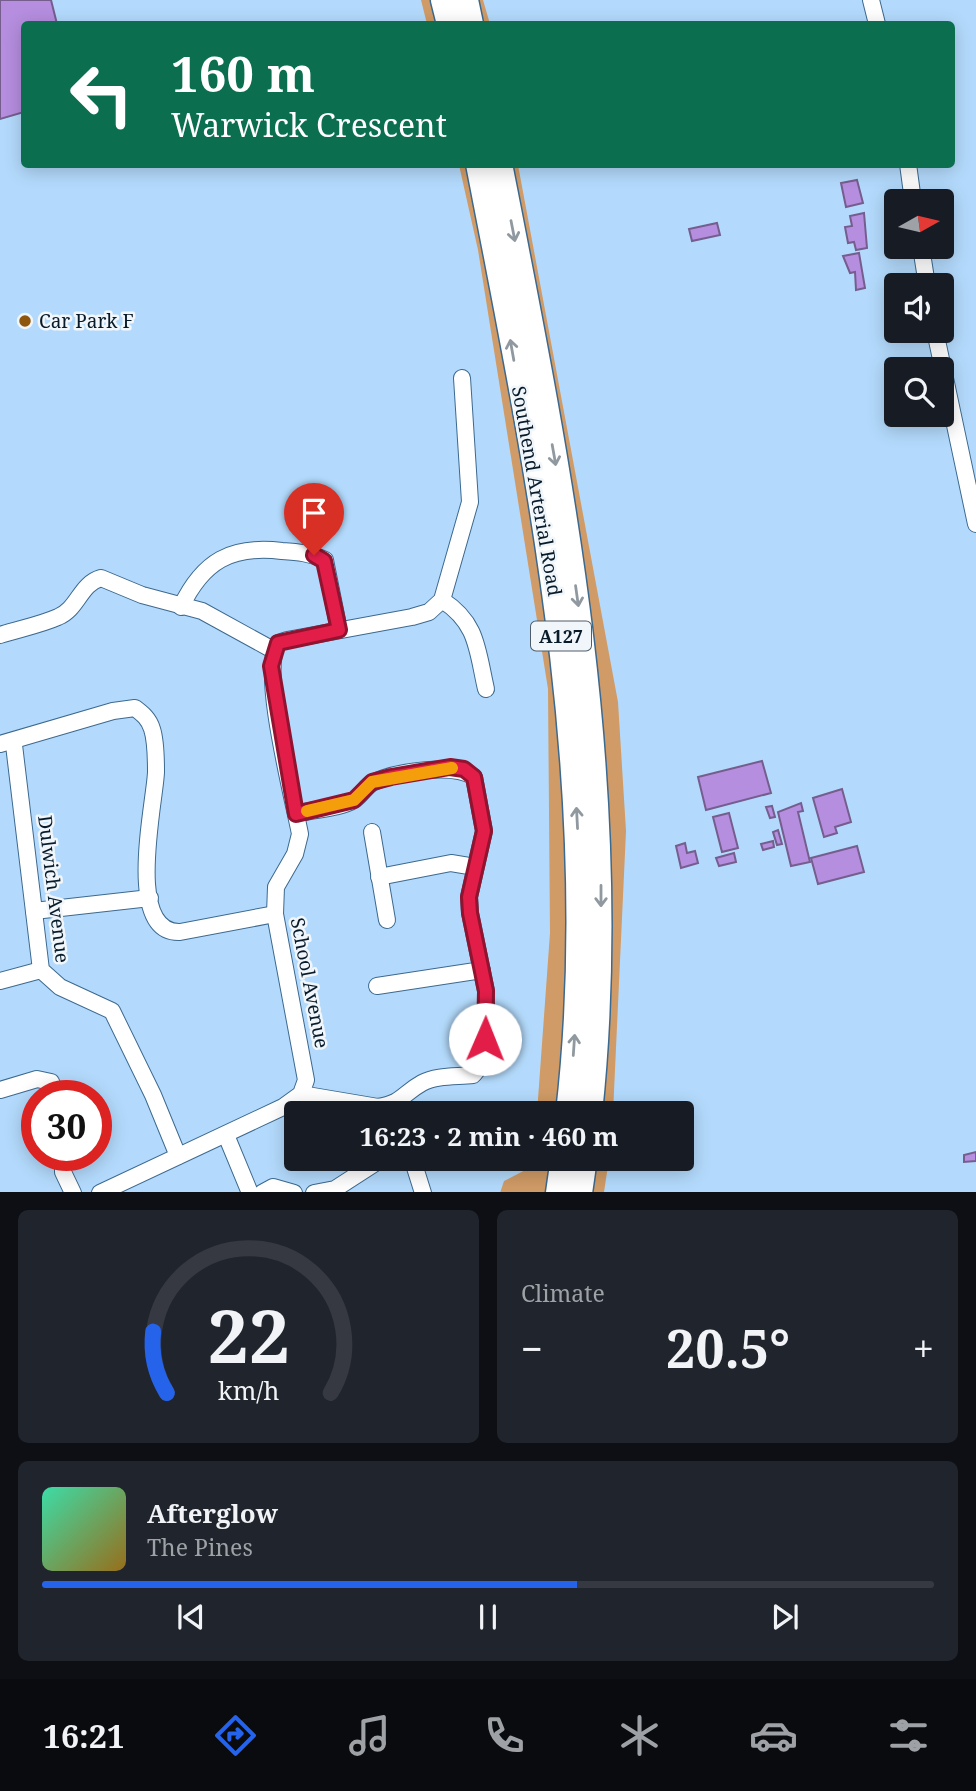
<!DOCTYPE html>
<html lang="en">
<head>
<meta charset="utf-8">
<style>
	body { margin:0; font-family:"Noto Serif",serif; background:#20242c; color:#f1f3f6; height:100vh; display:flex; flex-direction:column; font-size:26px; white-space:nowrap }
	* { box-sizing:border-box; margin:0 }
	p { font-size:23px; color:#9ea1a6 }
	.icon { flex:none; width:38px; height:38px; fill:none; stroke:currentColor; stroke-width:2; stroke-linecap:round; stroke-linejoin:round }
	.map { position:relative; height:1192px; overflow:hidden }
	.side { display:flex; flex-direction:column; gap:18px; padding:18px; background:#0d0f14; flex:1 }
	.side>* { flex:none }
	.banner { position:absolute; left:21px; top:21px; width:934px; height:147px; border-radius:7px; box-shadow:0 4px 18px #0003; background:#0b6e4f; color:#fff; overflow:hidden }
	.needle { width:46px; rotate:82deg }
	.controls { position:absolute; left:884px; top:189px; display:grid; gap:14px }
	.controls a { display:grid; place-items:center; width:70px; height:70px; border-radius:7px; background:#171b24; box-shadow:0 4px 18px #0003; font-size:35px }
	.speed { position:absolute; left:21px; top:1080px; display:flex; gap:14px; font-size:35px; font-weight:700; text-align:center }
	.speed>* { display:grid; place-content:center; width:91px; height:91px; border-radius:50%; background:#171b24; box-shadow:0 4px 18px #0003; line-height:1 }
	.speed .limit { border:10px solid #d22; background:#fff; color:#111 }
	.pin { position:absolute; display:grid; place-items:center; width:60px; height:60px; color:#fff; margin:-72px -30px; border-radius:50% 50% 50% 0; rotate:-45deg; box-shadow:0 0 7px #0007 }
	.pin .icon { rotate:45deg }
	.me { position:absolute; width:77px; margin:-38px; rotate:1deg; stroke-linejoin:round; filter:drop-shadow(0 0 5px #0008) }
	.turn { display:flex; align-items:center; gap:24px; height:147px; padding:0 35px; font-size:32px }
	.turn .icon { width:91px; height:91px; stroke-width:2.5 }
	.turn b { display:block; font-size:49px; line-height:60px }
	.big { font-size:52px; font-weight:700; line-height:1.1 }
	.side .card { flex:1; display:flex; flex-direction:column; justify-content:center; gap:10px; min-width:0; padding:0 24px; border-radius:10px; background:#20242c }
	.side .dial { align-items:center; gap:0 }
	.dial svg { height:182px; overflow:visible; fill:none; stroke:#363941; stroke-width:7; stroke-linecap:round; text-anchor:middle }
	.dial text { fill:#f1f3f6; stroke:none }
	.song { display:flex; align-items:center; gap:21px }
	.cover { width:84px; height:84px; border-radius:10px; background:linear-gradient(135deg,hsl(160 70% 55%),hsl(40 70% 35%)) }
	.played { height:7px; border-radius:4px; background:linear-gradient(90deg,#2563eb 60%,#363941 60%) }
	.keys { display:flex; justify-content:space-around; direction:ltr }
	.heat { display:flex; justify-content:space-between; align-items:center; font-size:38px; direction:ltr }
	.side .tiles { flex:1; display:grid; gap:18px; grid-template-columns:1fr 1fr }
	.card:last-child { grid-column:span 2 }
	.trip { position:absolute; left:284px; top:1101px; width:410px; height:70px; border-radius:7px; background:#171b24; box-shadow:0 4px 18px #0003; font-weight:700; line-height:70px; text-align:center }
	.tab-bar { display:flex; height:112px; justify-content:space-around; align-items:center; background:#090b0e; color:#9ea1a6 }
	.tab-bar .icon { width:49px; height:49px }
	.tab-bar .current { color:#2563eb }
	.tab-bar b { font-size:32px; color:#f1f3f6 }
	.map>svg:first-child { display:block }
</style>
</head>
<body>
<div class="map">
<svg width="976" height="1193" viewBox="0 0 976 1193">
	<rect width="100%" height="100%" fill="#b3dafc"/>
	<g fill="#d09b66">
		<polygon points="421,0 483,0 490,24 427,24"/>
		<polygon points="459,165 518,165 618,702 626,831 613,1113 537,1113 550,933 548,689 478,250"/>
		<polygon points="534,1159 609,1159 604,1192 500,1193 504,1181 533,1166"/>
	</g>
	<g fill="#b58edf" stroke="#755e8e" stroke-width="2">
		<polygon points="0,0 51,0 57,24 24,24 24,112 0,119"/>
		<polygon points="857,180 863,203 846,207 841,183"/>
		<polygon points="864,213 867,248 856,250 854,242 848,243 845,227 852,226 850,216"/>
		<polygon points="717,223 720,235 692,241 689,229"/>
		<polygon points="859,253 865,288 856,290 855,272 850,273 843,256"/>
		<polygon points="762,761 771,793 706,810 698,777"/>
		<polygon points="842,789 851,822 835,827 837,833 824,837 813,798"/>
		<polygon points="801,803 803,811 798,812 810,862 791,866 778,812"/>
		<polygon points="772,806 775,817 770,818 766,807"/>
		<polygon points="729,813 738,848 722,852 713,817"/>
		<polygon points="778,830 782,844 777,845 773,832"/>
		<polygon points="773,841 774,847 763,850 761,844"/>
		<polygon points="685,843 687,853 695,851 698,863 681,868 676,846"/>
		<polygon points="857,846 864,872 818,884 811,858"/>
		<polygon points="734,853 736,862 719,866 716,858"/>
		<polygon points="976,1152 976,1161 964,1162 964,1155"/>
	</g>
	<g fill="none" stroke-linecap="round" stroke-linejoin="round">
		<defs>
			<g id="minor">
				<polyline points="871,0 877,24"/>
				<polyline points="908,164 913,201"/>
				<polyline points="921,247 927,285"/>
				<polyline points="935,331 976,524"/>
				<path d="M442 600C478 623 477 650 486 689"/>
				<path d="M181 607C203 561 231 545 282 551 297 552 311 553 325 560L339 630"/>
				<path d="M0 635C19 629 40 625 58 617 78 609 80 584 101 578L142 595 202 611 273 650"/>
				<polyline points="10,742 14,745 41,970 60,987 112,1011 153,1095 178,1156"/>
				<path d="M0 744 113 711 135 708C143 714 149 719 152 729 156 741 156 758 156 772 155 802 124 934 180 932L275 914"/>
				<path d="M296 814C313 809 339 809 354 800 362 795 366 785 374 782 398 771 454 763 474 777L484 831 469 897 470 913 486 991V1024L484 1062 473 1075C457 1077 437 1075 422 1083 402 1094 403 1103 378 1107"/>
				<polyline points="372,832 387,920"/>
				<polyline points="379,877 451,863 475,867"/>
				<polyline points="34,911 150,898"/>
				<polyline points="0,981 41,970"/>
				<polyline points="377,986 482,970"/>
				<polyline points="0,1090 37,1079 51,1082 57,1096"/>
				<polyline points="301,1094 378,1107 383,1113"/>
				<polyline points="226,1135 250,1193"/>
				<polyline points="63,1155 63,1172 73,1193"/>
				<polyline points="412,1158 423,1193"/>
				<path d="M100 1193 283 1107 301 1094 306 1080 275 914 276 887 295 854 300 834C293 797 260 671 278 643L287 640 412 617 429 612 442 600 470 502 462 378"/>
				<polyline points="262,1193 273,1187 294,1193"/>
				<polyline points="314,1193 335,1189 383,1158"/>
			</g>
			<g id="highway">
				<polyline points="443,0 449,24"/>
				<polyline points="466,0 471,24"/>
				<path d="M478 164C539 477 605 794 568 1113"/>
				<path d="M500 164C562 479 624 791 590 1113"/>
				<polyline points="558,1193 563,1158"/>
				<polyline points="580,1193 585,1158"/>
			</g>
		</defs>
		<use href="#minor" stroke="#3c698f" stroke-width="18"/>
		<use href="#highway" stroke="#3c698f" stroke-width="27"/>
		<use href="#minor" stroke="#fff" stroke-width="16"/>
		<use href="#highway" stroke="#fff" stroke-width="24"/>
	</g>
	<defs><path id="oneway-shaft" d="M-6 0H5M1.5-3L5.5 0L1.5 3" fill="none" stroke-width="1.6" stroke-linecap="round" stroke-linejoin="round" transform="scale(1.75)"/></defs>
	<g stroke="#9098a0">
		<use href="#oneway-shaft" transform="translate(513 231) rotate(79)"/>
		<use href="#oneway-shaft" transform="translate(512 350) rotate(-100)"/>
		<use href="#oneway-shaft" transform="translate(554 455) rotate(80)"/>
		<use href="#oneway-shaft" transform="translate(577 596) rotate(82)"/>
		<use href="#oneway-shaft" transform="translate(577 818) rotate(-93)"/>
		<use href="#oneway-shaft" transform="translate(601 896) rotate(90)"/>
		<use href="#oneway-shaft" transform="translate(574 1045) rotate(-86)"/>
	</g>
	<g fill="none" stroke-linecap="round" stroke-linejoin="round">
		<defs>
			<polyline id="route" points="314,555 324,561 339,630 278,643 271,666 296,814 354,800 372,782 391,777 450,767 464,769 474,777 484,831 469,897 470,913 486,991 485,1039"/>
		</defs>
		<use href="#route" stroke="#92132f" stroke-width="18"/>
		<use href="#route" stroke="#e11d48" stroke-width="12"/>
		<polyline stroke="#f59e0b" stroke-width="12" points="307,811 354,800 372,782 452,768"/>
	</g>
	<circle fill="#8e560d" stroke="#f1f6fa" stroke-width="2.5" cx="25" cy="321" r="7"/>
	<g text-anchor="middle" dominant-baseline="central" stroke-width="5" stroke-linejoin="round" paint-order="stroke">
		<rect fill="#f1f6fa" stroke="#4e5d69" stroke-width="2" x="531" y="621.5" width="60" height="29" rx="5"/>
		<g font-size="18" font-weight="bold" fill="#081b2b">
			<text x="561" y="636">A127</text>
		</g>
		<g font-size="19" fill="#081b2b" stroke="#f1f6fa" text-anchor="start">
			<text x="39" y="321">Car Park F</text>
		</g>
		<g font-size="19" fill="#081b2b" stroke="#f1f6fa">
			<text transform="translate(537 491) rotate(80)">Southend Arterial Road</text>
			<text transform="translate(54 889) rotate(83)">Dulwich Avenue</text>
			<text transform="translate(310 983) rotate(79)">School Avenue</text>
		</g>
	</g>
</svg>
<div class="controls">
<a><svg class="needle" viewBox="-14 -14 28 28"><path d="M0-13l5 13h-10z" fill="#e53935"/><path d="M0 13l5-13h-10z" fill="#9ea1a6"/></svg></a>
<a><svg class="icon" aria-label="sound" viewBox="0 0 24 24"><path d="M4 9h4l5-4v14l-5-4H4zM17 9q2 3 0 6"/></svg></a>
<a><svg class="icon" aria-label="search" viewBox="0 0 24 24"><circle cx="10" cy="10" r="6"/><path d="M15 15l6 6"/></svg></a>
</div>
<div class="speed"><div class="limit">30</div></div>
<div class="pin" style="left:314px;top:555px;background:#d93025"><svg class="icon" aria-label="arrive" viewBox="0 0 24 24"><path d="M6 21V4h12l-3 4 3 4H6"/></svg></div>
<svg class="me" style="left:485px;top:1039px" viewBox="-20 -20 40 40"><circle r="19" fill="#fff"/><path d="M0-13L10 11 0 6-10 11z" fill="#e11d48"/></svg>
<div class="trip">16:23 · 2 min · 460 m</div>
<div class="banner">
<div class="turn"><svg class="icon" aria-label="left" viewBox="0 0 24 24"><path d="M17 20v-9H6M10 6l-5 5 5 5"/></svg><div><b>160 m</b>Warwick Crescent</div></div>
</div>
</div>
<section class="side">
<div class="tiles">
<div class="card dial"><svg viewBox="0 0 100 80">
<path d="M14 69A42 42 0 1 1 86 69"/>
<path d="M14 69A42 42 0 0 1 8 42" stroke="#2563eb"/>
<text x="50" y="56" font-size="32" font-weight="700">22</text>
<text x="50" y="72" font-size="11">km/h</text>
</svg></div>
<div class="card"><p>Climate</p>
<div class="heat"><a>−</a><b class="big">20.5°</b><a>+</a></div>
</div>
<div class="card">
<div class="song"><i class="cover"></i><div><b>Afterglow</b><p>The Pines</p></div></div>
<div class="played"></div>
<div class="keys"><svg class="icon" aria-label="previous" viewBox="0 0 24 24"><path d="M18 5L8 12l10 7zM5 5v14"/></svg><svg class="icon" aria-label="pause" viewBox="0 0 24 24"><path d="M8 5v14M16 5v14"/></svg><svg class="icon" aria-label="next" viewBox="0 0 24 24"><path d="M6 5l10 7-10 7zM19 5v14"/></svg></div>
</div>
</div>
</section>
<nav class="tab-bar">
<b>16:21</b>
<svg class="icon current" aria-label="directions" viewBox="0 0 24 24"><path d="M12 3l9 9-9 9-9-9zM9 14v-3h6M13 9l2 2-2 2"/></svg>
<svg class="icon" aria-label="music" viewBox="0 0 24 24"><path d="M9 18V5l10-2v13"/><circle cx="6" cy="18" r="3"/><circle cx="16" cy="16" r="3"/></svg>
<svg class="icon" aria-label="phone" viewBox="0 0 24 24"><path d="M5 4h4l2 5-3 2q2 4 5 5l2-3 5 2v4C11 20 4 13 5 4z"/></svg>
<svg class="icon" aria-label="climate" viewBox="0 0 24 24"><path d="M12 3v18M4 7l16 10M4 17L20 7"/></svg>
<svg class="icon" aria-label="car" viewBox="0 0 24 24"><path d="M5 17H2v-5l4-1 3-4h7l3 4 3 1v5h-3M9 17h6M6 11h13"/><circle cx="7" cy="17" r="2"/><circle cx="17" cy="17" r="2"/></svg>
<svg class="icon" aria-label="filters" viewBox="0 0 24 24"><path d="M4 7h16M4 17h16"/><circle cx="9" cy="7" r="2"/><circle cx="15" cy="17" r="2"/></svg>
</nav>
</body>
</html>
